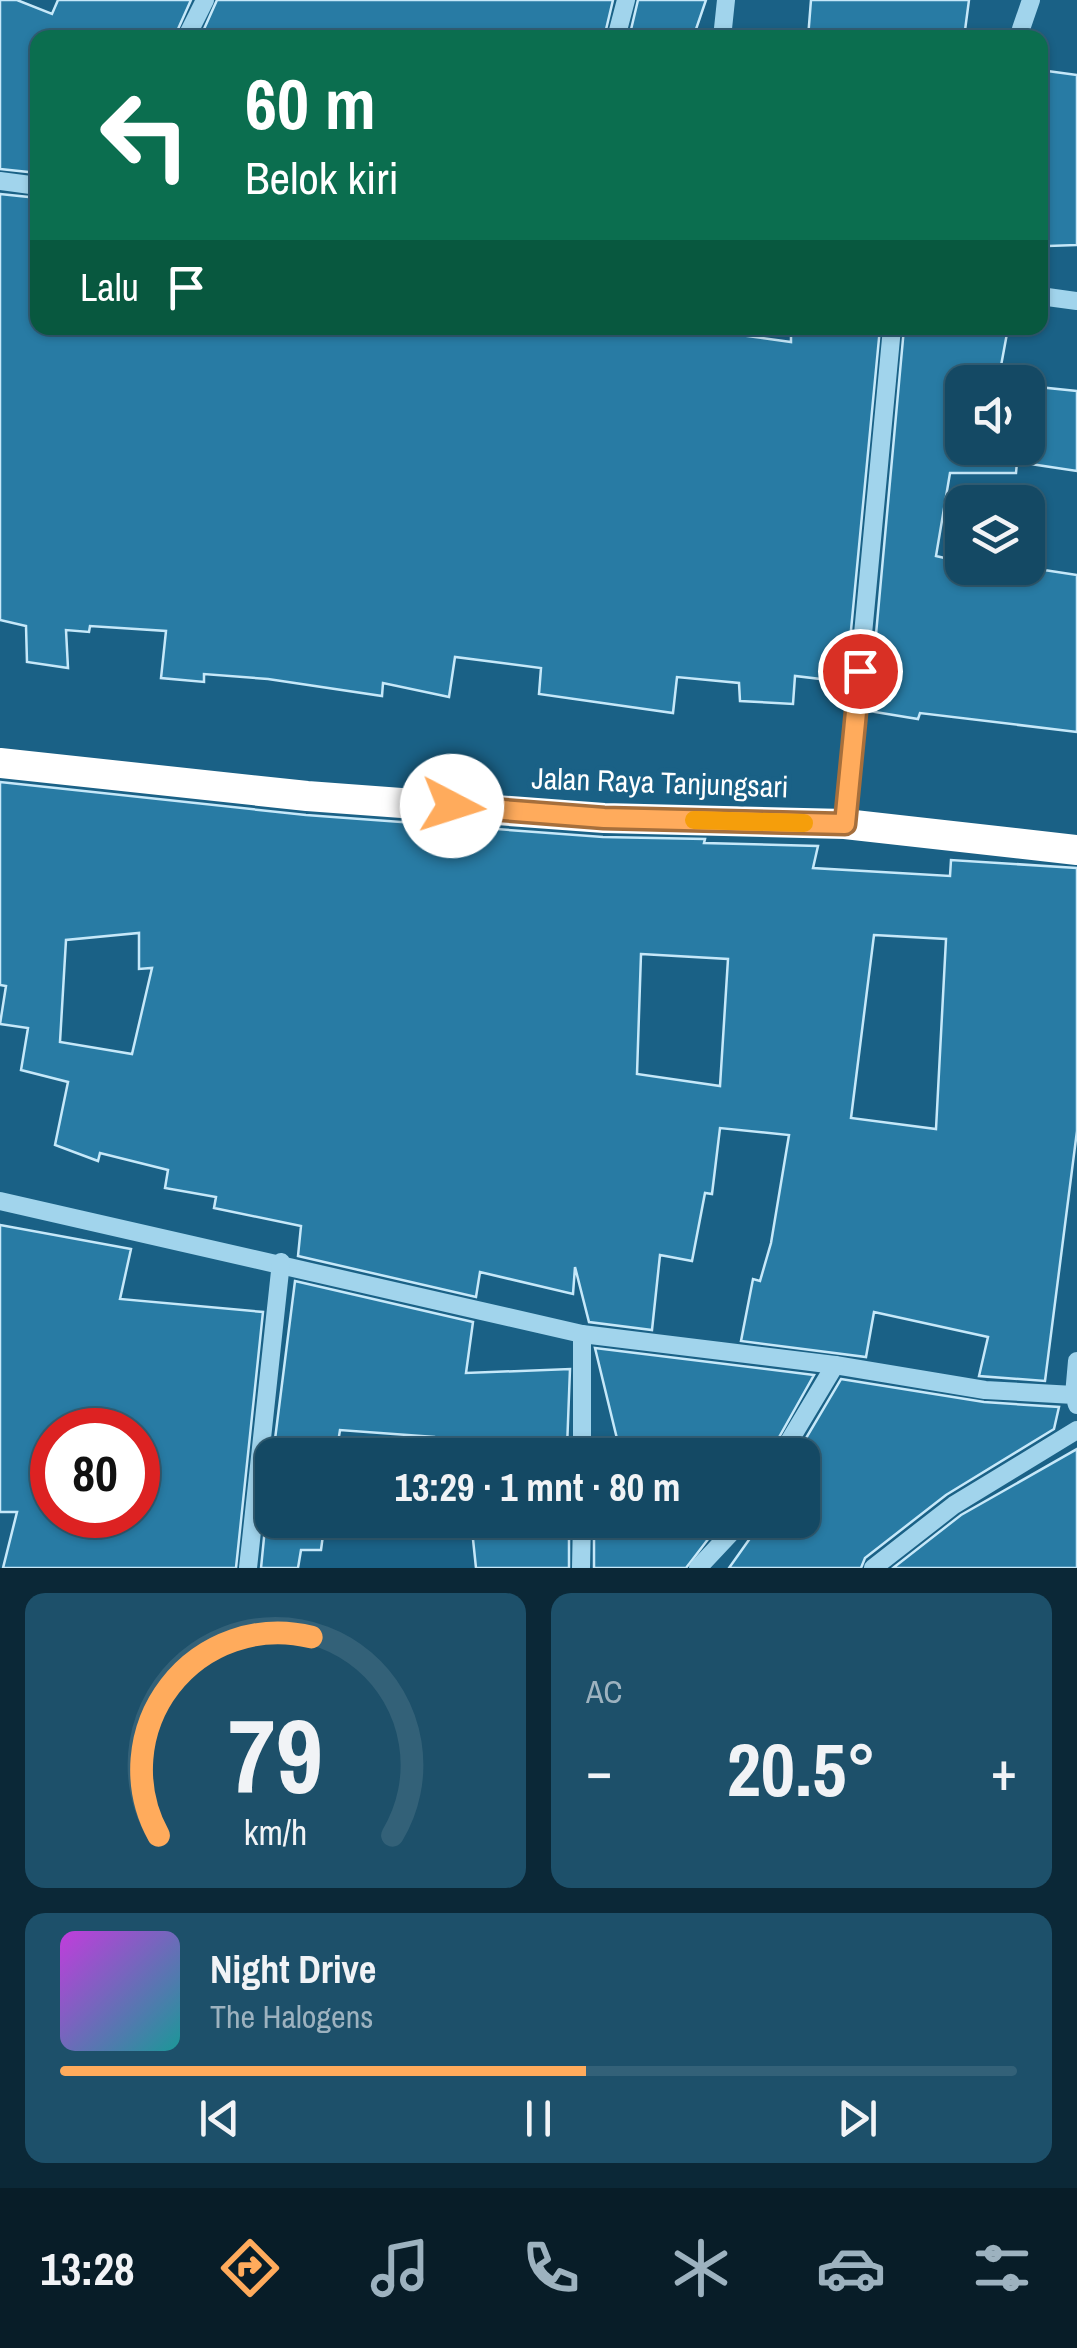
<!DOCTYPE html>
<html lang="id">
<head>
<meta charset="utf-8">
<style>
	body { margin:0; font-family:"Archivo Narrow",sans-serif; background:#1d506a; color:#f1f3f6; height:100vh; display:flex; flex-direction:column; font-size:38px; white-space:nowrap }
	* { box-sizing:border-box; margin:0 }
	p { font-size:32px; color:#9db2bf }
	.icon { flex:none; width:55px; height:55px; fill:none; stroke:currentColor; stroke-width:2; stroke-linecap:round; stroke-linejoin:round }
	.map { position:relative; height:1568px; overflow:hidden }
	.drawer { display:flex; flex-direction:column; gap:25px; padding:25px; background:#0b2837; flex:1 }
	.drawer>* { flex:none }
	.guide { position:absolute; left:30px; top:30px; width:1018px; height:305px; border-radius:20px; box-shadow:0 2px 8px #0004,0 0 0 2px #336178; background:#0b6e4f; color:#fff; overflow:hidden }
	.fabs { position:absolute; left:945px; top:365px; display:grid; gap:20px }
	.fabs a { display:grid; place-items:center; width:100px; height:100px; border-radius:20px; background:#144964; box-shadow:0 2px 8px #0004,0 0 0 2px #336178; font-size:50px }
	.speed { position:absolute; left:30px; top:1408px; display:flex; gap:20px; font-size:50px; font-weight:700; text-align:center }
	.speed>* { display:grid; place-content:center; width:130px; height:130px; border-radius:50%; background:#144964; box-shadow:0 2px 8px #0004,0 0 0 2px #336178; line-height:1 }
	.speed .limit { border:15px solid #d22; background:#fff; color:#111 }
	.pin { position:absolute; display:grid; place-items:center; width:85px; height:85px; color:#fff; margin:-42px; border:5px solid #fff; border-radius:50%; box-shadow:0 2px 10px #0007 }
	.me { position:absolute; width:110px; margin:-55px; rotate:95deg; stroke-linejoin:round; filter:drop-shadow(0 0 8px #0008) }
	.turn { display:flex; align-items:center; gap:35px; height:210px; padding:0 50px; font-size:45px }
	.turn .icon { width:130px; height:130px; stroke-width:2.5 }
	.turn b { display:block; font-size:70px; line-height:85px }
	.then { display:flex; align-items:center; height:95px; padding:0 50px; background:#0003; gap:20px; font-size:38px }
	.big { font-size:75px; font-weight:700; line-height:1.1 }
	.drawer .tile { flex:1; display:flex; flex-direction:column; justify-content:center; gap:15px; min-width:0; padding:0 35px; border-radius:20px; background:#1d506a }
	.drawer .dial { align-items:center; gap:0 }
	.dial svg { height:260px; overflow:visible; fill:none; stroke:#336178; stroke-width:7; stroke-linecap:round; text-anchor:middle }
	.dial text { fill:#f1f3f6; stroke:none }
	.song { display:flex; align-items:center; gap:30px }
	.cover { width:120px; height:120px; border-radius:15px; background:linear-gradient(135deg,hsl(290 70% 55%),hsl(180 70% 35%)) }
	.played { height:10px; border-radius:5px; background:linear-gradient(90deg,#ffab5c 55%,#336178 55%) }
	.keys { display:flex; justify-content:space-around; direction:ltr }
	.heat { display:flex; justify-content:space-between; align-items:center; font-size:55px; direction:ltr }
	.drawer .tiles { flex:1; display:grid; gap:25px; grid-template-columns:1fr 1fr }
	.tile:last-child { grid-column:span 2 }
	.trip { position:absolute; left:255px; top:1438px; width:565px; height:100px; border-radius:20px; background:#144964; box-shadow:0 2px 8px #0004,0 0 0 2px #336178; font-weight:700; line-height:100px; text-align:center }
	.menu { display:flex; height:160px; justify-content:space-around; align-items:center; background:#081d28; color:#9db2bf }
	.menu .icon { width:70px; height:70px }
	.menu .current { color:#ffab5c }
	.menu b { font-size:45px; color:#f1f3f6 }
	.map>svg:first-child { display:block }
</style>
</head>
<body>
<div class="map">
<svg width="1077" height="1568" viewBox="0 0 1077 1568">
	<rect width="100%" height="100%" fill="#1a6186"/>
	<g fill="#287ba4" stroke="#c6e8f9" stroke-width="2.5" fill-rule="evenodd">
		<polygon points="0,0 17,0 52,14 58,0 191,0 174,38 38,38 38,173 0,169"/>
		<polygon points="217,0 613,0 604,38 200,38"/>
		<polygon points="638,0 706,0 693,38 629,38"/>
		<polygon points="811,0 969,0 964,38 808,38"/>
		<polygon points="1040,70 1077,75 1077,245 1048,246 1047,238 1040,237 1040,152 1044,153"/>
		<polygon points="0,194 38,198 38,328 689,328 791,342 791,328 880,328 846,682 795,676 793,704 740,701 739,683 677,677 673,713 539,694 541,668 455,657 449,697 383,683 382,696 268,679 204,674 204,682 161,678 166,631 90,626 89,632 66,630 68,668 27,662 26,626 0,620"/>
		<polygon points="904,328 1008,328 998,382 962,382 962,448 1028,448 1028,386 1077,391 1077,471 1017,462 1016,473 950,473 936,556 962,562 962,568 1031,568 1077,575 1077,732 920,713 918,719 869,711"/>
		<path d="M0 782 306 815 603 837 705 839 704 843 818 846 813 868 950 876 951 860 1077 868V1131L1045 1381 979 1376 988 1337 874 1312 866 1357 741 1341 753 1279 760 1281 771 1243 789 1135 720 1128 712 1194 705 1193 692 1261 660 1255 652 1330 589 1322 575 1267 573 1294 480 1272 476 1297 298 1256 301 1226 214 1208 216 1197 165 1188 168 1170 100 1153 98 1161 55 1145 68 1082 21 1070 28 1028 0 1024 6 986 0 985ZM139 933V969L152 968 132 1054 60 1042 66 940ZM874 935 946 939 936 1129 851 1118ZM641 954 728 959 720 1086 637 1074Z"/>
		<path d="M0 1225 131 1249 120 1299 263 1312 236 1568H3L17 1512H0ZM52 1430H138V1515H52Z"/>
		<polygon points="295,1281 473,1322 466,1373 570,1369 567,1448 474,1445 474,1455 434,1455 434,1437 340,1430 336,1455 273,1455"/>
		<polygon points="595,1348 814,1375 769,1455 620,1451"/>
		<polygon points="841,1379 984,1402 1059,1407 1054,1429 946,1495 865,1558 861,1568 729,1568 763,1520 802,1520 802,1465 810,1455 796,1455"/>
		<polygon points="1077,1449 1077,1568 893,1568 961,1515"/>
		<polygon points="272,1457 272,1520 325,1520 321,1550 301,1550 298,1568 261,1568"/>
		<polygon points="471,1520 564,1520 564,1533 569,1533 569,1568 476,1568"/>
		<polygon points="638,1520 688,1520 687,1527 703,1527 709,1538 686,1568 594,1568 594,1532 640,1532"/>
	</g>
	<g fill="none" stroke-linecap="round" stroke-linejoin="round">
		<g stroke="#a1d4ec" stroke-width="18">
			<polyline points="1021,29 1031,0"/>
			<polyline points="186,38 205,0"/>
			<polyline points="616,38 626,0"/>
			<polyline points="722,38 726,0"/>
			<polyline points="0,181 38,186"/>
			<polyline points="1040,296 1077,301"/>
			<polyline points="845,824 892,328"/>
			<polyline points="0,1201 582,1334 835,1365 985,1390 1074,1395 1077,1405"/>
			<polyline points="1074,1395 1077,1361"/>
			<polyline points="582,1455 582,1334"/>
			<polyline points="781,1455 835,1365"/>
			<polyline points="248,1568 281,1262"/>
			<polyline points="581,1568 582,1520"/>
			<polyline points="698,1568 743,1520"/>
			<polyline points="873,1568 954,1505 1077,1430"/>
		</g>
		<polyline stroke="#fff" stroke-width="30" points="0,763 307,796 604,818 845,824 1077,850"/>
	</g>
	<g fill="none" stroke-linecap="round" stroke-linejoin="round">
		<defs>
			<polyline id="route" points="452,806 604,818 845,824 860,671"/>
		</defs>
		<use href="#route" stroke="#a66f3c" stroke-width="25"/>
		<use href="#route" stroke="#ffab5c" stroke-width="18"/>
		<polyline stroke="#f59e0b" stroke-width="18" points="694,820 804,823"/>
	</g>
	<g text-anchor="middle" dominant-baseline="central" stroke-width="10" stroke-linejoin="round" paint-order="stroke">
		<g font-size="30" fill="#fff" stroke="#1a6186">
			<text transform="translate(660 782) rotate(2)">Jalan Raya Tanjungsari</text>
		</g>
	</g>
</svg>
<div class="fabs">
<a><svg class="icon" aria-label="sound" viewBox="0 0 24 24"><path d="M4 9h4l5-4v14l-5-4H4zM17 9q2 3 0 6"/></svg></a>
<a><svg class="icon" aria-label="layers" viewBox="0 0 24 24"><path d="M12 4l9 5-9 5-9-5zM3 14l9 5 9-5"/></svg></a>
</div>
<div class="speed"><div class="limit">80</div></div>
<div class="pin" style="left:860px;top:671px;background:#d93025"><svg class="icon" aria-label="arrive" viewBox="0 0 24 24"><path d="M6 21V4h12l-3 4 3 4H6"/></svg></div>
<svg class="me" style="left:452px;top:806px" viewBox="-20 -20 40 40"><circle r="19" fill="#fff"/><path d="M0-13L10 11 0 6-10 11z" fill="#ffab5c"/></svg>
<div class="trip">13:29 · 1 mnt · 80 m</div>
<div class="guide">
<div class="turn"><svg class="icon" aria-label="left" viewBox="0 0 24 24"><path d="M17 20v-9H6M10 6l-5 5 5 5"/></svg><div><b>60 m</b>Belok kiri</div></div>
<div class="then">Lalu<svg class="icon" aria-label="arrive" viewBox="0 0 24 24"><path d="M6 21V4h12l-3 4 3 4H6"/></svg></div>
</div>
</div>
<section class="drawer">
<div class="tiles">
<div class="tile dial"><svg viewBox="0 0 100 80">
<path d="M14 69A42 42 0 1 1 86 69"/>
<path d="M14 69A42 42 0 0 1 61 8" stroke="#ffab5c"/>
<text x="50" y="56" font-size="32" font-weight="700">79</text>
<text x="50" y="72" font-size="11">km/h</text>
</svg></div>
<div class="tile"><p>AC</p>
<div class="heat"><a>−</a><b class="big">20.5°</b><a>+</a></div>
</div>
<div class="tile">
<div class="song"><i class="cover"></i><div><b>Night Drive</b><p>The Halogens</p></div></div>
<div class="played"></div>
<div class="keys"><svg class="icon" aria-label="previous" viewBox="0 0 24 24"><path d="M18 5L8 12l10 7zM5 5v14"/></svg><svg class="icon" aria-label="pause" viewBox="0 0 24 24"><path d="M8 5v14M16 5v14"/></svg><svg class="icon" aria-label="next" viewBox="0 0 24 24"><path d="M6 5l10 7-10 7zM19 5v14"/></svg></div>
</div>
</div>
</section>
<nav class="menu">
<b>13:28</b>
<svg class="icon current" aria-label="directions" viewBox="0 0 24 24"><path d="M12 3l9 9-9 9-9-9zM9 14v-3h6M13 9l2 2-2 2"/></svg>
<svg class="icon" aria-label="music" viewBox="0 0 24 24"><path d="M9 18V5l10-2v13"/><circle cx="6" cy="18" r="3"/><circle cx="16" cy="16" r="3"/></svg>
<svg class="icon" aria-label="phone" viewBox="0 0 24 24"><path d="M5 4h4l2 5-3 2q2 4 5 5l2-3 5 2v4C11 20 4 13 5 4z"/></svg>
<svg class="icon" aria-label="climate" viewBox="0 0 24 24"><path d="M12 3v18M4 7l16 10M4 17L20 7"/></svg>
<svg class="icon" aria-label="car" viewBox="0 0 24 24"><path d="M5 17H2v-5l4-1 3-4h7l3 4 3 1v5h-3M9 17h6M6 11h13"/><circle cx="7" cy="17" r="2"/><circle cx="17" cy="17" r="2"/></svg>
<svg class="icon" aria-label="filters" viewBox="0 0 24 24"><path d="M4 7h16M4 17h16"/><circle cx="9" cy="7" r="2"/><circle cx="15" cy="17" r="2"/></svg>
</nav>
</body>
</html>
